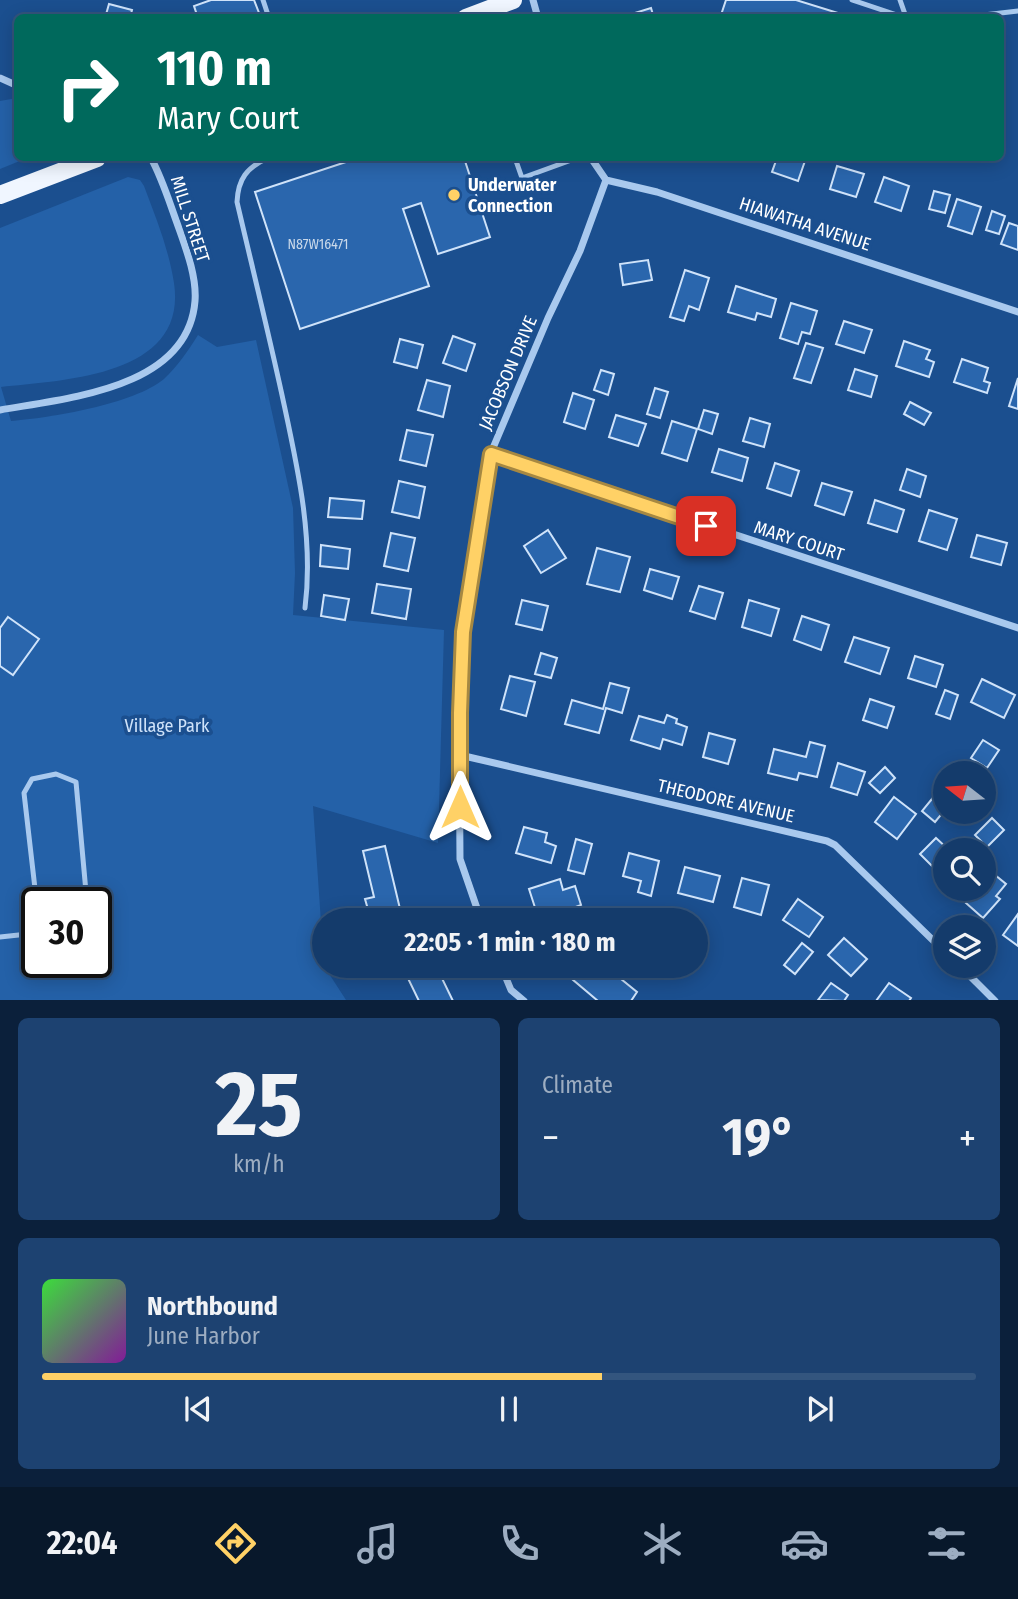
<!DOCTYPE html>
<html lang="en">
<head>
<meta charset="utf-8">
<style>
	body { margin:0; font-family:"Fira Sans Condensed",sans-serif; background:#1d4271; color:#f1f3f6; height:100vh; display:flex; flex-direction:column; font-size:26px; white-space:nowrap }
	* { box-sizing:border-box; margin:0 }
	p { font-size:23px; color:#9dadc1 }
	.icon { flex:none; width:38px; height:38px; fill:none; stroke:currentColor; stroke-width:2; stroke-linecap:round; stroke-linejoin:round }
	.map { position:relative; height:1000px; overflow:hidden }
	.sheet { display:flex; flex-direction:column; gap:18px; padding:18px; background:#0b203b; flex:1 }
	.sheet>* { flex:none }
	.top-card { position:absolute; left:14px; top:14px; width:990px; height:147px; border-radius:10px; box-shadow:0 4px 18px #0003,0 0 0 2px #33557e; background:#00695c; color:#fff; overflow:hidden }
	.needle { width:46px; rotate:287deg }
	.tools { position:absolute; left:933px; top:761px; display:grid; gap:14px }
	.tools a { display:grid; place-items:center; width:63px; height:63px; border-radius:50%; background:#143b6b; box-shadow:0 4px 18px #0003,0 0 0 2px #33557e; font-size:35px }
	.speed { position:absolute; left:21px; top:887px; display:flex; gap:14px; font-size:35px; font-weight:700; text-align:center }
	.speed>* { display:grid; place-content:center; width:91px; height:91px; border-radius:50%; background:#143b6b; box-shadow:0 4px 18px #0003,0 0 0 2px #33557e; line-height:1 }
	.speed .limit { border:4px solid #111; border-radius:10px; background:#fff; color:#111 }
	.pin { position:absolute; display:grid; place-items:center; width:60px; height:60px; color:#fff; margin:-30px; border-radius:14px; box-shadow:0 4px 10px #0006 }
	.me { position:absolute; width:77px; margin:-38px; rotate:0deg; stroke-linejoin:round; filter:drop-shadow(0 0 5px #0008) }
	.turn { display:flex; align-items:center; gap:24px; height:147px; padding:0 28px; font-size:32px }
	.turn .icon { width:91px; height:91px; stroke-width:2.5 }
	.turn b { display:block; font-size:49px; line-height:60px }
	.big { font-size:52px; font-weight:700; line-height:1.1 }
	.sheet .widget { flex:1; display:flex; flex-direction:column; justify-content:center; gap:10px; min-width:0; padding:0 24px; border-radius:10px; background:#1d4271 }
	.sheet .dial { align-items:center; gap:0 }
	.dial b { font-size:91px; line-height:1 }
	.song { display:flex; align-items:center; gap:21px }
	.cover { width:84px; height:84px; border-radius:10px; background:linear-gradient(135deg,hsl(120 70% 55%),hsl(290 70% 35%)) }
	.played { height:7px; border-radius:4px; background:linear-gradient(90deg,#ffd166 60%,#33557e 60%) }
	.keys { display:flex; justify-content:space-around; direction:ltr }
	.heat { display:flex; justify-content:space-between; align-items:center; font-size:38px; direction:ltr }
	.sheet .tiles { flex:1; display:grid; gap:18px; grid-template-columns:1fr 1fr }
	.widget:last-child { grid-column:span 2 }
	.trip { position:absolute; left:312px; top:908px; width:396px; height:70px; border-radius:35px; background:#143b6b; box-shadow:0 4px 18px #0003,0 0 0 2px #33557e; font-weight:700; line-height:70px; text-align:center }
	.tab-bar { display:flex; height:112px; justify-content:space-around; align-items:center; background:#08182b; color:#9dadc1 }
	.tab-bar .icon { width:49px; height:49px }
	.tab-bar .on { color:#ffd166 }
	.tab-bar b { font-size:32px; color:#f1f3f6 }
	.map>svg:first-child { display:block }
</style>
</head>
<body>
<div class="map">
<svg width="1018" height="1001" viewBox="0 0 1018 1001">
	<rect width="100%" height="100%" fill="#1b4f8f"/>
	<g fill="#2461a8" fill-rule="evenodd">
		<polygon points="17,98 18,158 27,158 0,169 0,101"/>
		<path d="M128 177 140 180 144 186C156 218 169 250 174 283 188 377 63 380 1 387L11 421C50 418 134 404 164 379 177 367 188 351 198 335L217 347 256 340 293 508 295 573 293 615 444 630 438 843 313 806 324 966 346 1000 0 1001V228ZM37 903H96V962H37Z"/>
	</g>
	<g fill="#2a66ad" stroke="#cfe3fa" stroke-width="2">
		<polygon points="211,0 254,0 261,18 198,18 194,6"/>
		<polygon points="726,0 796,0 854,18 720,18"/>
		<polygon points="109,4 132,10 130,18 105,18"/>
		<polygon points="651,8 654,18 623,18 622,17"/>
		<polygon points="358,158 464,158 490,237 438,254 421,203 403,209 429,286 300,329 255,192"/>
		<polygon points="777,158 806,158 798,181 772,172"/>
		<polygon points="837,166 864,174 856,197 830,189"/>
		<polygon points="884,177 909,186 901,211 875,202"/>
		<polygon points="934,191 950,195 945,213 929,209"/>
		<polygon points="957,199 981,207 972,234 948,226"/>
		<polygon points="992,211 1005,216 999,234 986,230"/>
		<polygon points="1009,223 1018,226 1018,250 1001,244"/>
		<polygon points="648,260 652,280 623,285 620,264"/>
		<polygon points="685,270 709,278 699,310 689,306 684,321 670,317"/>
		<polygon points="736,286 776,299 771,317 757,313 755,320 728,312"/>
		<polygon points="791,303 817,311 810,334 802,332 798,344 780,338"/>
		<polygon points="844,321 872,330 864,353 836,344"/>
		<polygon points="453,336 475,344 466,371 443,363"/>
		<polygon points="400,339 423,345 417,368 394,362"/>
		<polygon points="904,341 930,350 926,359 934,362 929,377 896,366"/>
		<polygon points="806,343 823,348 811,383 794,378"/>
		<polygon points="962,359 988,368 984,381 990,383 987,393 954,382"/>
		<polygon points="855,369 877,376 871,397 848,390"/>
		<polygon points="601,370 614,374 608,395 594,390"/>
		<polygon points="1018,378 1018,409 1009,406"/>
		<polygon points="427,380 450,386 443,417 418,410"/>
		<polygon points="655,388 668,392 660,418 647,414"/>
		<polygon points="573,393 594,400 585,429 564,422"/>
		<polygon points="910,402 931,413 924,425 904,414"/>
		<polygon points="704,410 718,414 712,434 698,429"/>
		<polygon points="616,415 646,424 638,446 609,437"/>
		<polygon points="750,418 770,424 764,447 743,441"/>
		<polygon points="672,421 697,429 687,461 662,453"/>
		<polygon points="407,430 433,435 426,466 400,460"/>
		<polygon points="719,449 748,458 742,481 712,472"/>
		<polygon points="775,463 799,471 791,496 767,488"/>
		<polygon points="907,469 926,476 920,497 900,490"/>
		<polygon points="399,481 425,487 419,518 392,512"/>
		<polygon points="822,483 852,492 844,515 815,505"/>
		<polygon points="330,498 364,501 362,519 328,517"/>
		<polygon points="875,500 904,510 897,532 868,523"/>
		<polygon points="929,510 957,519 947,550 919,541"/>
		<polygon points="548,530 566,558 541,573 524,546"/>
		<polygon points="391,533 415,538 408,571 384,566"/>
		<polygon points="977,535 1007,543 1001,565 971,557"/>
		<polygon points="321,545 350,549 348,569 320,566"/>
		<polygon points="597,548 630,557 620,592 587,584"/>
		<polygon points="650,569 679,577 672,599 644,590"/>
		<polygon points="377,584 411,589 406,619 372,613"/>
		<polygon points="699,586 723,593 715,619 690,611"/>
		<polygon points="324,595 349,599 345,620 321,616"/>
		<polygon points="522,600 548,606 542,630 516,624"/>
		<polygon points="749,600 779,609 771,636 742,627"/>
		<polygon points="802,616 829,625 821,650 794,640"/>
		<polygon points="8,617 39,639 13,675 0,666 0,628"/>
		<polygon points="854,637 889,648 880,674 845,662"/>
		<polygon points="541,653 557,658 551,678 535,674"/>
		<polygon points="915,656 943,665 936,687 908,678"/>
		<polygon points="510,676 535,682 526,716 501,709"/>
		<polygon points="982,679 1015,695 1004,718 971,702"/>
		<polygon points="610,683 629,688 622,713 606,708 599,733 565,724 572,700 603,709"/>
		<polygon points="945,690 958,695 950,719 936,714"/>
		<polygon points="870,699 894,707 887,728 863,720"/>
		<polygon points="667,715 677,719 676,723 687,727 682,745 663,739 660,749 631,740 639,716 664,723"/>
		<polygon points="709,733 735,740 728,764 703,757"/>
		<polygon points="983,740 999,750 987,768 971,758"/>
		<polygon points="810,742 825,746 817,777 799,773 797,780 768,773 774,749 806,757"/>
		<polygon points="838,763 865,772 857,795 831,787"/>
		<polygon points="885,767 895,778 880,793 869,783"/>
		<polygon points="936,794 945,801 945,810 935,822 922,811"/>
		<polygon points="894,797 916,814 897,839 875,822"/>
		<polygon points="992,818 1004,830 987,847 975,835"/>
		<polygon points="524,827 547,833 545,842 556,846 551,863 516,853"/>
		<polygon points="936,838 949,850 945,850 945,872 942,876 920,854"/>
		<polygon points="576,839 592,844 584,874 568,870"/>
		<polygon points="385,846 401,913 371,920 365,899 374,897 363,851"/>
		<polygon points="629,853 659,861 651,896 638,892 641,881 623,876"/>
		<polygon points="984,866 1006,884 996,896 1000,899 983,918 958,896 964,889 984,889"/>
		<polygon points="685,867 720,876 713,902 678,893"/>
		<polygon points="742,878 769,885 761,915 734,907"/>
		<polygon points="560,879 563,890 575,886 581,905 570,909 574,920 539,920 529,889"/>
		<polygon points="798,899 823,917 809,937 783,920"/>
		<polygon points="1018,914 1018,946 1003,935"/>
		<polygon points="844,938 867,959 851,976 828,955"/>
		<polygon points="802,943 813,952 795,974 784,965"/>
		<polygon points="402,966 436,966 453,1001 419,1001"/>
		<polygon points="582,966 605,966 637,992 631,1001 598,1001 572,979"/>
		<polygon points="831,983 848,995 844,1001 818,1000"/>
		<polygon points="889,983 911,998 909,1001 876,1001"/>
	</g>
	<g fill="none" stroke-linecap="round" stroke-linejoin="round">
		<g stroke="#a9c9ee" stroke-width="5">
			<polyline points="263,0 269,18"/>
			<polyline points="852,0 906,18"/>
			<polyline points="900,0 906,17"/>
			<polyline points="958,18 1018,11"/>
			<path d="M268 158C247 167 238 179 237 202 252 266 268 331 282 395 297 465 314 537 305 608"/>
			<polyline points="515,158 522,178 577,158"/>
			<polyline points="37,906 24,793 32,779 56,774 76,782 87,903"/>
			<polyline points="0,937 37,933"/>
		</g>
		<g stroke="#a9c9ee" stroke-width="7">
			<polyline points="533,0 538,18"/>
			<polyline points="0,78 18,86"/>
			<polyline points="591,158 606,180 657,192 1018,312"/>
			<path d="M0 410C67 398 188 389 195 301 197 276 185 246 177 223 169 201 162 178 151 158"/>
			<polyline points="491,454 1018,628"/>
			<polyline points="460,755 827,841 835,845 945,952"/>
			<polyline points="481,920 460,859 459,713 463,632 488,467 493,448 548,318 580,251 606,180"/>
			<polyline points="501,966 511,990 524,1001"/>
			<polyline points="960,966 995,1001"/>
		</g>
		<g stroke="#f0f6ff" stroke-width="18">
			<polyline points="466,18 513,0"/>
			<polyline points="0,195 97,158"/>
		</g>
	</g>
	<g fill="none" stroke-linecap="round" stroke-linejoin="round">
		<defs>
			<polyline id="route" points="460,807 460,713 463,632 491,454 706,526"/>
		</defs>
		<use href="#route" stroke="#a68842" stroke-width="18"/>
		<use href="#route" stroke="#ffd166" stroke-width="12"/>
	</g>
	<circle fill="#ffd166" stroke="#1b4f8f" stroke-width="2.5" cx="454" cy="195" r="7"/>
	<g text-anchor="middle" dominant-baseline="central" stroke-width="7" stroke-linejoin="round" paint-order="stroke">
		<g font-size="14" fill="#cad9ea">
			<text x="318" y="244">N87W16471</text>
		</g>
		<g font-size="18" font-weight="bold" fill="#fff" stroke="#1b4f8f" text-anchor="start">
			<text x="468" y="185">Underwater<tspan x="468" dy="21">Connection</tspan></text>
		</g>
		<g font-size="18" fill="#fff" stroke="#1b4f8f">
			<text transform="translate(190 219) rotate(72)">MILL STREET</text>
			<text transform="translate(805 224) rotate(18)">HIAWATHA AVENUE</text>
			<text transform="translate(508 373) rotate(-67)">JACOBSON DRIVE</text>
			<text transform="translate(799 541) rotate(18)">MARY COURT</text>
			<text transform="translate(726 801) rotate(13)">THEODORE AVENUE</text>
		</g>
		<g font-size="18" fill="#cfe3fa" stroke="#1b4f8f">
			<text x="167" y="726">Village Park</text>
		</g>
	</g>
</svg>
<div class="tools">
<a><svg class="needle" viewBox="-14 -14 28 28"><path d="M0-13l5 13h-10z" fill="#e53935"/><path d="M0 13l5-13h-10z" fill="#9dadc1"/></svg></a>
<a><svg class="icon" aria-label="search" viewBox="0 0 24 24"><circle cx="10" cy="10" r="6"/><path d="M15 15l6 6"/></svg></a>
<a><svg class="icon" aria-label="layers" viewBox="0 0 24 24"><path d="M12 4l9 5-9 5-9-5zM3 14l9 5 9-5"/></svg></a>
</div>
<div class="speed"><div class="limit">30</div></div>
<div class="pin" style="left:706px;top:526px;background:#d93025"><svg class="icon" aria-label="arrive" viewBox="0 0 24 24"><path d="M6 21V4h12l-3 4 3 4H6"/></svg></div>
<svg class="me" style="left:460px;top:807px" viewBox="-20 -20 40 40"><path d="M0-17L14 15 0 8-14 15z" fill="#ffd166" stroke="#fff" stroke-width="4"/></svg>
<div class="trip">22:05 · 1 min · 180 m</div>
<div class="top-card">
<div class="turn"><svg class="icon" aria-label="right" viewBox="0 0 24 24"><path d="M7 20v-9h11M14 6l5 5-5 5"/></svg><div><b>110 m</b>Mary Court</div></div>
</div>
</div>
<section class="sheet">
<div class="tiles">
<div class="widget dial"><b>25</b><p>km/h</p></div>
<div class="widget"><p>Climate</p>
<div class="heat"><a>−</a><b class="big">19°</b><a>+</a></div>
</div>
<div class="widget">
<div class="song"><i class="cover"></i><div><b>Northbound</b><p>June Harbor</p></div></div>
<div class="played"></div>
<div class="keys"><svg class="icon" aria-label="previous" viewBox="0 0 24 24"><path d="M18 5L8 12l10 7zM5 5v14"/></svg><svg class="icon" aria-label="pause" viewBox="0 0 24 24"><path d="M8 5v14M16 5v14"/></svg><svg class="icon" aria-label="next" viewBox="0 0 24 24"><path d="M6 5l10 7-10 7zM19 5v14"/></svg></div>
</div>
</div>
</section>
<nav class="tab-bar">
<b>22:04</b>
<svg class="icon on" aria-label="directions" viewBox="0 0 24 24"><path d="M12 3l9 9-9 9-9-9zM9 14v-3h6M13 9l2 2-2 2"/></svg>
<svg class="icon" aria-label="music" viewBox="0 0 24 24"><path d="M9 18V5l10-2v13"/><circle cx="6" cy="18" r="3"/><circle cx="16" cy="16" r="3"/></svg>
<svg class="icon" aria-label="phone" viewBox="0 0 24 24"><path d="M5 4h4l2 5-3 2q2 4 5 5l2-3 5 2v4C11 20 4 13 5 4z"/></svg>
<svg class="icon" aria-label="climate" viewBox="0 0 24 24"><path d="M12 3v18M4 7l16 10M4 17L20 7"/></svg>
<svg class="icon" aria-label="car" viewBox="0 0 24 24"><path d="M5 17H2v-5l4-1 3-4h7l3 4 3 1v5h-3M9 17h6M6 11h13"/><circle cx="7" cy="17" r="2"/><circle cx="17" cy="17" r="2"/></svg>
<svg class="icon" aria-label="filters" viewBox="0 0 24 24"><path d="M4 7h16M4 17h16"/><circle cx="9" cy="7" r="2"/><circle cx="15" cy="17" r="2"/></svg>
</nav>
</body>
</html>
